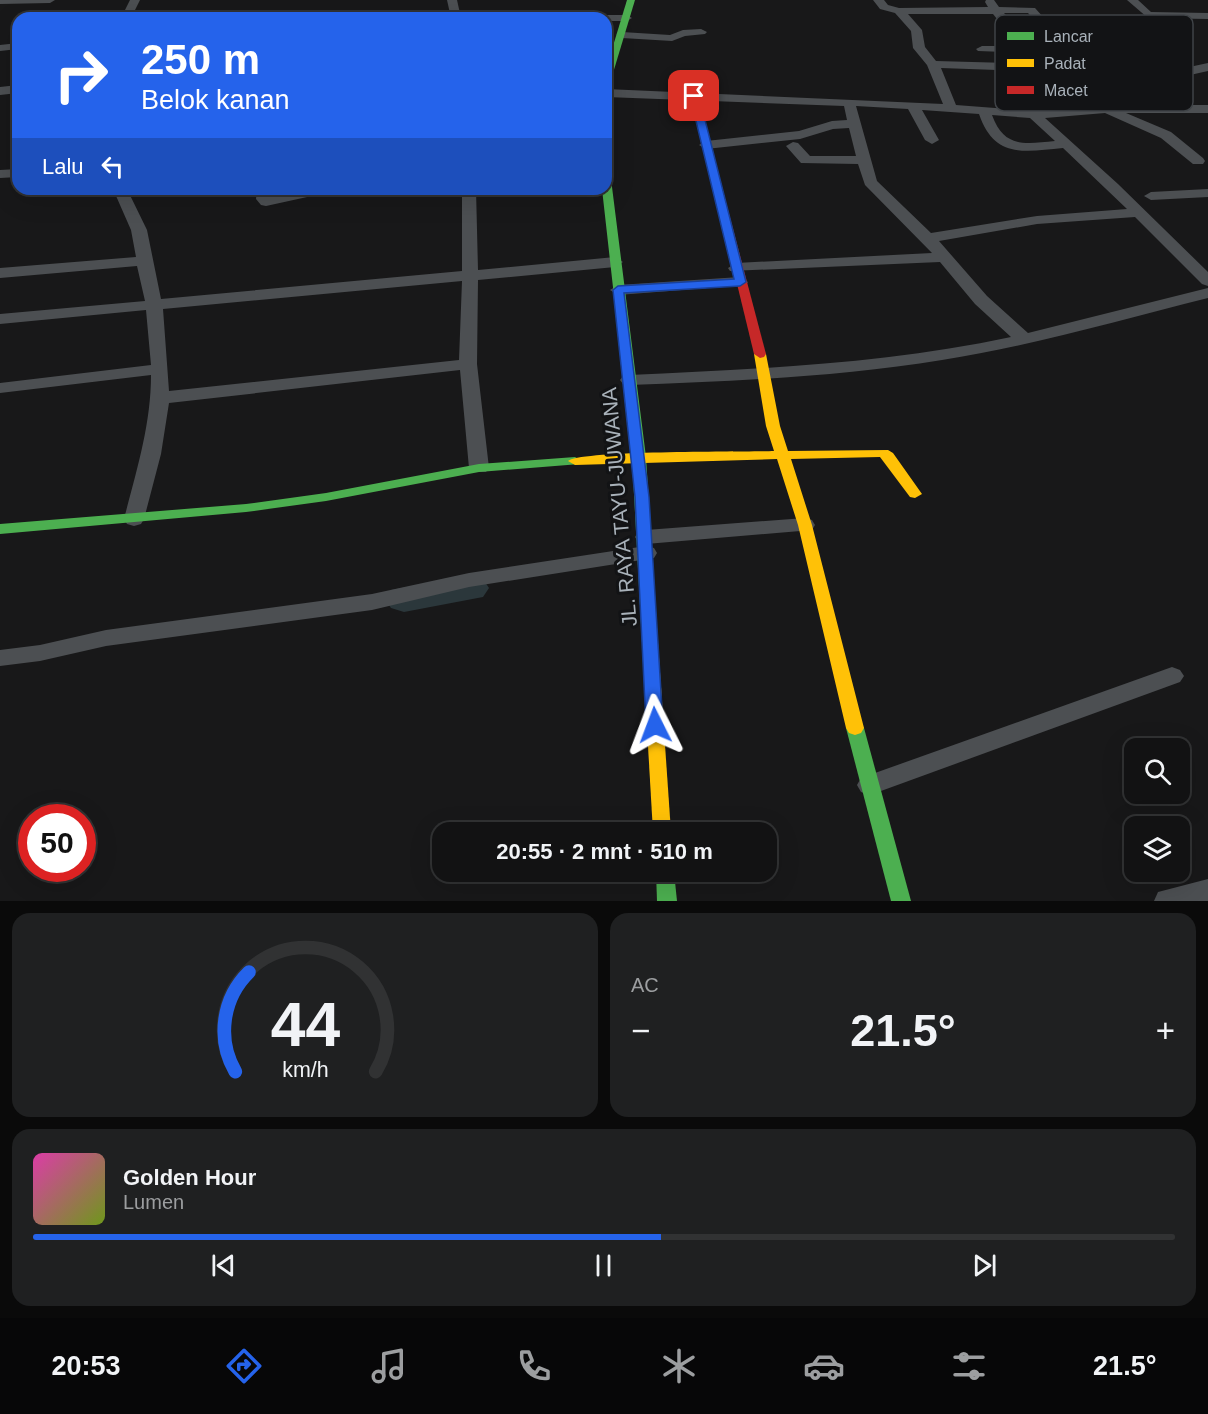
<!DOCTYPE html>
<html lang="id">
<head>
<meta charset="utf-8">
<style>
	body { margin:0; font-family:Arial,sans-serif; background:#1f2021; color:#f1f3f6; height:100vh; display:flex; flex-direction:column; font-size:22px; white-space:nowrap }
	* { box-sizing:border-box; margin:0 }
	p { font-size:20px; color:#9c9ea0 }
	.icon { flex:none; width:33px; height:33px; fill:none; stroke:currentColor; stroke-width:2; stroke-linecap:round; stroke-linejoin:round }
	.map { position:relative; height:901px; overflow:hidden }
	.sheet { display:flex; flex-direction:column; gap:12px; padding:12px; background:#0a0a0a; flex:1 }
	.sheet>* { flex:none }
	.top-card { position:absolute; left:12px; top:12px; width:600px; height:183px; border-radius:18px; box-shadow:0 6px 24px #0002,0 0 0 2px #313233; background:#2563eb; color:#fff; overflow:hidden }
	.fabs { position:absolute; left:1124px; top:738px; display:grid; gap:12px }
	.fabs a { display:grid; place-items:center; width:66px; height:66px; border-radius:12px; background:#121213; box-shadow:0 6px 24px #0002,0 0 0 2px #313233; font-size:30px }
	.speed { position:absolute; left:18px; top:804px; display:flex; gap:12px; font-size:30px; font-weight:700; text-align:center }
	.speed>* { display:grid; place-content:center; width:78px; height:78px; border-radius:50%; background:#121213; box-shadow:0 6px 24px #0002,0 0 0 2px #313233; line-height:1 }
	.speed .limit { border:9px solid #d22; background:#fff; color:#111 }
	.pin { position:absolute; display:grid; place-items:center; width:51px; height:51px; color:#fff; margin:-26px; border-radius:12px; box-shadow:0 3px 9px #0006 }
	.me { position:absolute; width:66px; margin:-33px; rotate:357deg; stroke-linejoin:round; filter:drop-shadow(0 0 4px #0008) }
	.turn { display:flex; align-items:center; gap:21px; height:126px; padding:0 30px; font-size:27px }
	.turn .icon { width:78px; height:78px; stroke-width:2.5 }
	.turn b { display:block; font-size:42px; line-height:51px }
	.then { display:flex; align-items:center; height:57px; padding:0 30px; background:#0003; gap:12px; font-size:22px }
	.big { font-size:45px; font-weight:700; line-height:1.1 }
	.sheet .card { flex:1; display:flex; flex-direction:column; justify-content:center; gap:9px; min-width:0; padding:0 21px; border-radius:18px; background:#1f2021 }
	.sheet .dial { align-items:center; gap:0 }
	.dial svg { height:156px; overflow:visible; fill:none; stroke:#313233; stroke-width:7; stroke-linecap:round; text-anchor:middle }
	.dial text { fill:#f1f3f6; stroke:none }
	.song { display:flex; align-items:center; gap:18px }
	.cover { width:72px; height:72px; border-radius:9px; background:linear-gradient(135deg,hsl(320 70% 55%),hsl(80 70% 35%)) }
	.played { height:6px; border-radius:3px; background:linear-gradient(90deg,#2563eb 55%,#313233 55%) }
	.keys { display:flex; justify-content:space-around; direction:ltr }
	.heat { display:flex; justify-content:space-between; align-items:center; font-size:33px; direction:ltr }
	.sheet .tiles { flex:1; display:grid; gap:12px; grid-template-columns:1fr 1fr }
	.card:last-child { grid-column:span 2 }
	.trip { position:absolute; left:432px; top:822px; width:345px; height:60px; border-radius:18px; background:#121213; box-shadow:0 6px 24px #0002,0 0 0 2px #313233; font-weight:700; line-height:60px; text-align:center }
	.menu { display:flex; height:96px; justify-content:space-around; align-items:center; background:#070708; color:#9c9ea0 }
	.menu .icon { width:42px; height:42px }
	.menu .active { color:#2563eb }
	.menu b { font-size:27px; color:#f1f3f6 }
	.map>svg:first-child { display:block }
</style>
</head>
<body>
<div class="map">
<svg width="1208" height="901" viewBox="0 0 1208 901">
	<rect width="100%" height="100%" fill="#181819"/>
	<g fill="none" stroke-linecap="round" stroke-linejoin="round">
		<polygon fill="#2b373b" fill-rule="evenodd" points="470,575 483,579 489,588 483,597 404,612 391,608 385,599 391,590"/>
		<g fill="#4c4f52" fill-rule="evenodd">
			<polygon points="0,0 55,0 50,3 0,4"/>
			<polygon points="130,0 140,0 131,18 121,18"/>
			<polygon points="447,0 457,0 461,18 451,18"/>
			<path d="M873 0H884L888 5 899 8 988 7 985 2 986 0H994L999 7 1035 8 1061 37 1067 50 1083 66 1142 68 1117 45 1099 40 1097 38 1103 35 1125 40 1156 69H1180L1208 63V71L1181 77 1088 73 1095 89 1110 105H1208V113H1126L1171 132 1203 158 1205 161 1203 164H1193L1161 138 1105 113 1045 118 1118 184 1208 272V286L1202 284 1135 217 1037 224 939 241 987 296 1028 333 1208 288V298C1120 320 1032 346 942 360 839 377 734 381 629 385L623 384 620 380 623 376 629 375C757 369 885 364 1011 337L975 304 940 262 730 271 728 268 736 263 932 253 865 185 858 164 801 163 786 146 793 142 798 143 810 156H856L849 128 833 129 800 139 706 149 699 145 706 141 799 131 832 121 847 120 844 106 606 97V89L943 104 927 65 913 48 911 31 895 13 880 9ZM1004 13H1028L1052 40 1056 51 1069 65H1056L1042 52V48L1037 47ZM908 14H993L1006 30 1023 46H982L976 49 978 51 1030 53 1042 64 936 61 925 47 922 30ZM941 68 1076 73 1083 90 1097 106 1034 111 956 105ZM856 106 908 109 925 140 932 144 939 140 922 110 979 114C994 158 1023 152 1063 148L1127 209 1037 216 931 233 877 181ZM992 115 1030 118 1055 141C1024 144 1004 148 992 115Z"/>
			<polygon points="1127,0 1138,0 1151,12 1208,13 1208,19 1148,18"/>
			<polygon points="327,11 431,15 436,18 237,18 242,15"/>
			<polygon points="606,15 627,15 632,18 627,21 606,21 606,18 601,18"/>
			<polygon points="701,29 707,32 705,34 685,36 672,41 622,38 616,35 622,32 670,35 683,30"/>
			<polygon points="18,43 18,49 0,51 0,45"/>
			<polygon points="18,85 18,93 0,95 0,87"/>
			<polygon points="18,169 18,177 0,178 0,170"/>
			<path d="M113 189H127L147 230 161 299 462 271V189H476L478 270 615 257 623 262 615 267 478 280 477 364 489 468 486 472H472L469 468 460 370 169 403 161 454 144 519 141 524 134 526 127 524 124 519C136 472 151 425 151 375L0 393V383L151 365 146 310 0 324V314L145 301 137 266 0 278V268L136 257 131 230ZM462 281 459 360 169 391 163 309Z"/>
			<polygon points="257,189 271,189 270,197 305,189 332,189 330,192 266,206 261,205 256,199"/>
			<polygon points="1208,189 1208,197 1151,200 1144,196 1151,192"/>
			<polygon points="740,277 748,282 746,285 618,295 610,290 618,285"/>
			<polygon points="805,518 812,520 815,525 812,530 646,544 638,542 635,537 638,532 646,530"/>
			<polygon points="646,546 654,548 657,553 654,558 469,587 372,610 106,646 40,661 0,666 0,650 40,645 106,630 372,594 469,573"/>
			<polygon points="1172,667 1180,670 1184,676 1180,682 870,795 861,792 857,785 861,778"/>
			<polygon points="1208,879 1208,901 1154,901 1158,892"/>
		</g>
		<g fill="#4caf50" fill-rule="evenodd">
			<polygon points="627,0 635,0 610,83 606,86 606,69"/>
			<polygon points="606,176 611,179 646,457 658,643 656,647 644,647 642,643 632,457 602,189 606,189"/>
			<polygon points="575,457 582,461 580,464 479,472 326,501 246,512 0,534 0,524 246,504 326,493 479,464"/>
			<polygon points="855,721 861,723 864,728 911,901 891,901 846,728 849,723"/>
			<polygon points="656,872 674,872 677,901 657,901"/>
		</g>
		<g fill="#ffc107" fill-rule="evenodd">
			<path d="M760 350 766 354 780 426 788 451 888 450 893 453 922 494 915 498 910 497 880 457 791 459 812 525 864 728 861 733 855 735 849 733 846 728 798 525 777 459 575 465 568 461C579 450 747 452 774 451L766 426 754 354Z"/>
			<polygon points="650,637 656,639 658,643 671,832 653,832 642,643 644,639"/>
		</g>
		<polygon fill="#c62828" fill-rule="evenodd" points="691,94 698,96 766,354 764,357 760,358 754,354"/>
	</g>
	<polygon fill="#2563eb" stroke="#184099" stroke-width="1.5" points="694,93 699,96 746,282 740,286 624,293 649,497 663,725 661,730 655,732 649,730 646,725 635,497 613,290 618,286 734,279 690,96"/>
	<g text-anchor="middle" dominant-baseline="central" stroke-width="6" stroke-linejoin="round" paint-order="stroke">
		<g font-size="21" fill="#a9b2ba" stroke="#121315">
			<text transform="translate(619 507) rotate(-95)">JL. RAYA TAYU-JUWANA</text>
		</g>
	</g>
	<rect x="995" y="15" width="198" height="96" rx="9" fill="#121315" stroke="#3f4347" stroke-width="1.5"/>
	<rect x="1007" y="32" width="27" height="8" fill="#4caf50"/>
	<rect x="1007" y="59" width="27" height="8" fill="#ffc107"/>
	<rect x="1007" y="86" width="27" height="8" fill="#c62828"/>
	<g font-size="16" fill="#a9b2ba">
		<text x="1044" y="42">Lancar</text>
		<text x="1044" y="69">Padat</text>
		<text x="1044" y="96">Macet</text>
	</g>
</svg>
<div class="fabs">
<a><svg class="icon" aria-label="search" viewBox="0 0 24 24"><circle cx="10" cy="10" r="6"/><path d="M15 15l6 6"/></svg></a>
<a><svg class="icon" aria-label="layers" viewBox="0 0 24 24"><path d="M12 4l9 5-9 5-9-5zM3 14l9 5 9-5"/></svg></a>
</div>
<div class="speed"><div class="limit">50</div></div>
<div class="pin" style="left:694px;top:96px;background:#d93025"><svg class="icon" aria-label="arrive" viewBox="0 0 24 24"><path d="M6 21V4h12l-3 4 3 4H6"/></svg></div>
<svg class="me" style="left:655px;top:725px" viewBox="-20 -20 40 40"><path d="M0-17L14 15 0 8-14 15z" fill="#2563eb" stroke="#fff" stroke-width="4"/></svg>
<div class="trip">20:55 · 2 mnt · 510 m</div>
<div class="top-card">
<div class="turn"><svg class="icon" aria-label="right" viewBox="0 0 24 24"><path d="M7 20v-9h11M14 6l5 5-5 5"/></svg><div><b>250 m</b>Belok kanan</div></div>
<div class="then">Lalu<svg class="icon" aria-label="left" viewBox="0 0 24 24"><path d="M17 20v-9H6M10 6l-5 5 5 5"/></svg></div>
</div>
</div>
<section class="sheet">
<div class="tiles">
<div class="card dial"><svg viewBox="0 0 100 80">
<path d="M14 69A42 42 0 1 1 86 69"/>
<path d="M14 69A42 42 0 0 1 21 18" stroke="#2563eb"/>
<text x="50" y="56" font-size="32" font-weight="700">44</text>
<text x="50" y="72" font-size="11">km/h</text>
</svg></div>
<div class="card"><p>AC</p>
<div class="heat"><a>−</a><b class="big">21.5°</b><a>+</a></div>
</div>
<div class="card">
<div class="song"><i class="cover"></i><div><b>Golden Hour</b><p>Lumen</p></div></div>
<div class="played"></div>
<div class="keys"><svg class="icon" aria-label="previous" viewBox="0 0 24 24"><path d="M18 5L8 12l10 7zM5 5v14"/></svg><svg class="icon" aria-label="pause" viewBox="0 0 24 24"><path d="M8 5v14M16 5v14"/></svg><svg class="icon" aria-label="next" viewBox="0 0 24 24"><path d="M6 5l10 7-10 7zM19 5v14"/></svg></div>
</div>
</div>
</section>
<nav class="menu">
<b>20:53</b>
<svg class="icon active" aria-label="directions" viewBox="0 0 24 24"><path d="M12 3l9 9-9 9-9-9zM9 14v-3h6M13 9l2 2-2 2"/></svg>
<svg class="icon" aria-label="music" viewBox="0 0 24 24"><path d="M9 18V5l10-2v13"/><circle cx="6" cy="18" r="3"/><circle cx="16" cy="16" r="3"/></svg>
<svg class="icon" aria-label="phone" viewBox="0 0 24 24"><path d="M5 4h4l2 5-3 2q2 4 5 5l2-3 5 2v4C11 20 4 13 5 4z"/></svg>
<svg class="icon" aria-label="climate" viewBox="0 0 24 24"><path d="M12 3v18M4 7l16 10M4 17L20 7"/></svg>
<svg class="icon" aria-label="car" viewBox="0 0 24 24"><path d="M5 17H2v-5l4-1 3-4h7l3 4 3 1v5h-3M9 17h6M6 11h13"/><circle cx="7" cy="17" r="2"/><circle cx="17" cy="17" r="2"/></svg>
<svg class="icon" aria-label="filters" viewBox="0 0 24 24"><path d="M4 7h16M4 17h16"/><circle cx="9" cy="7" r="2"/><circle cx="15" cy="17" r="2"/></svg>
<b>21.5°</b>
</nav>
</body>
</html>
